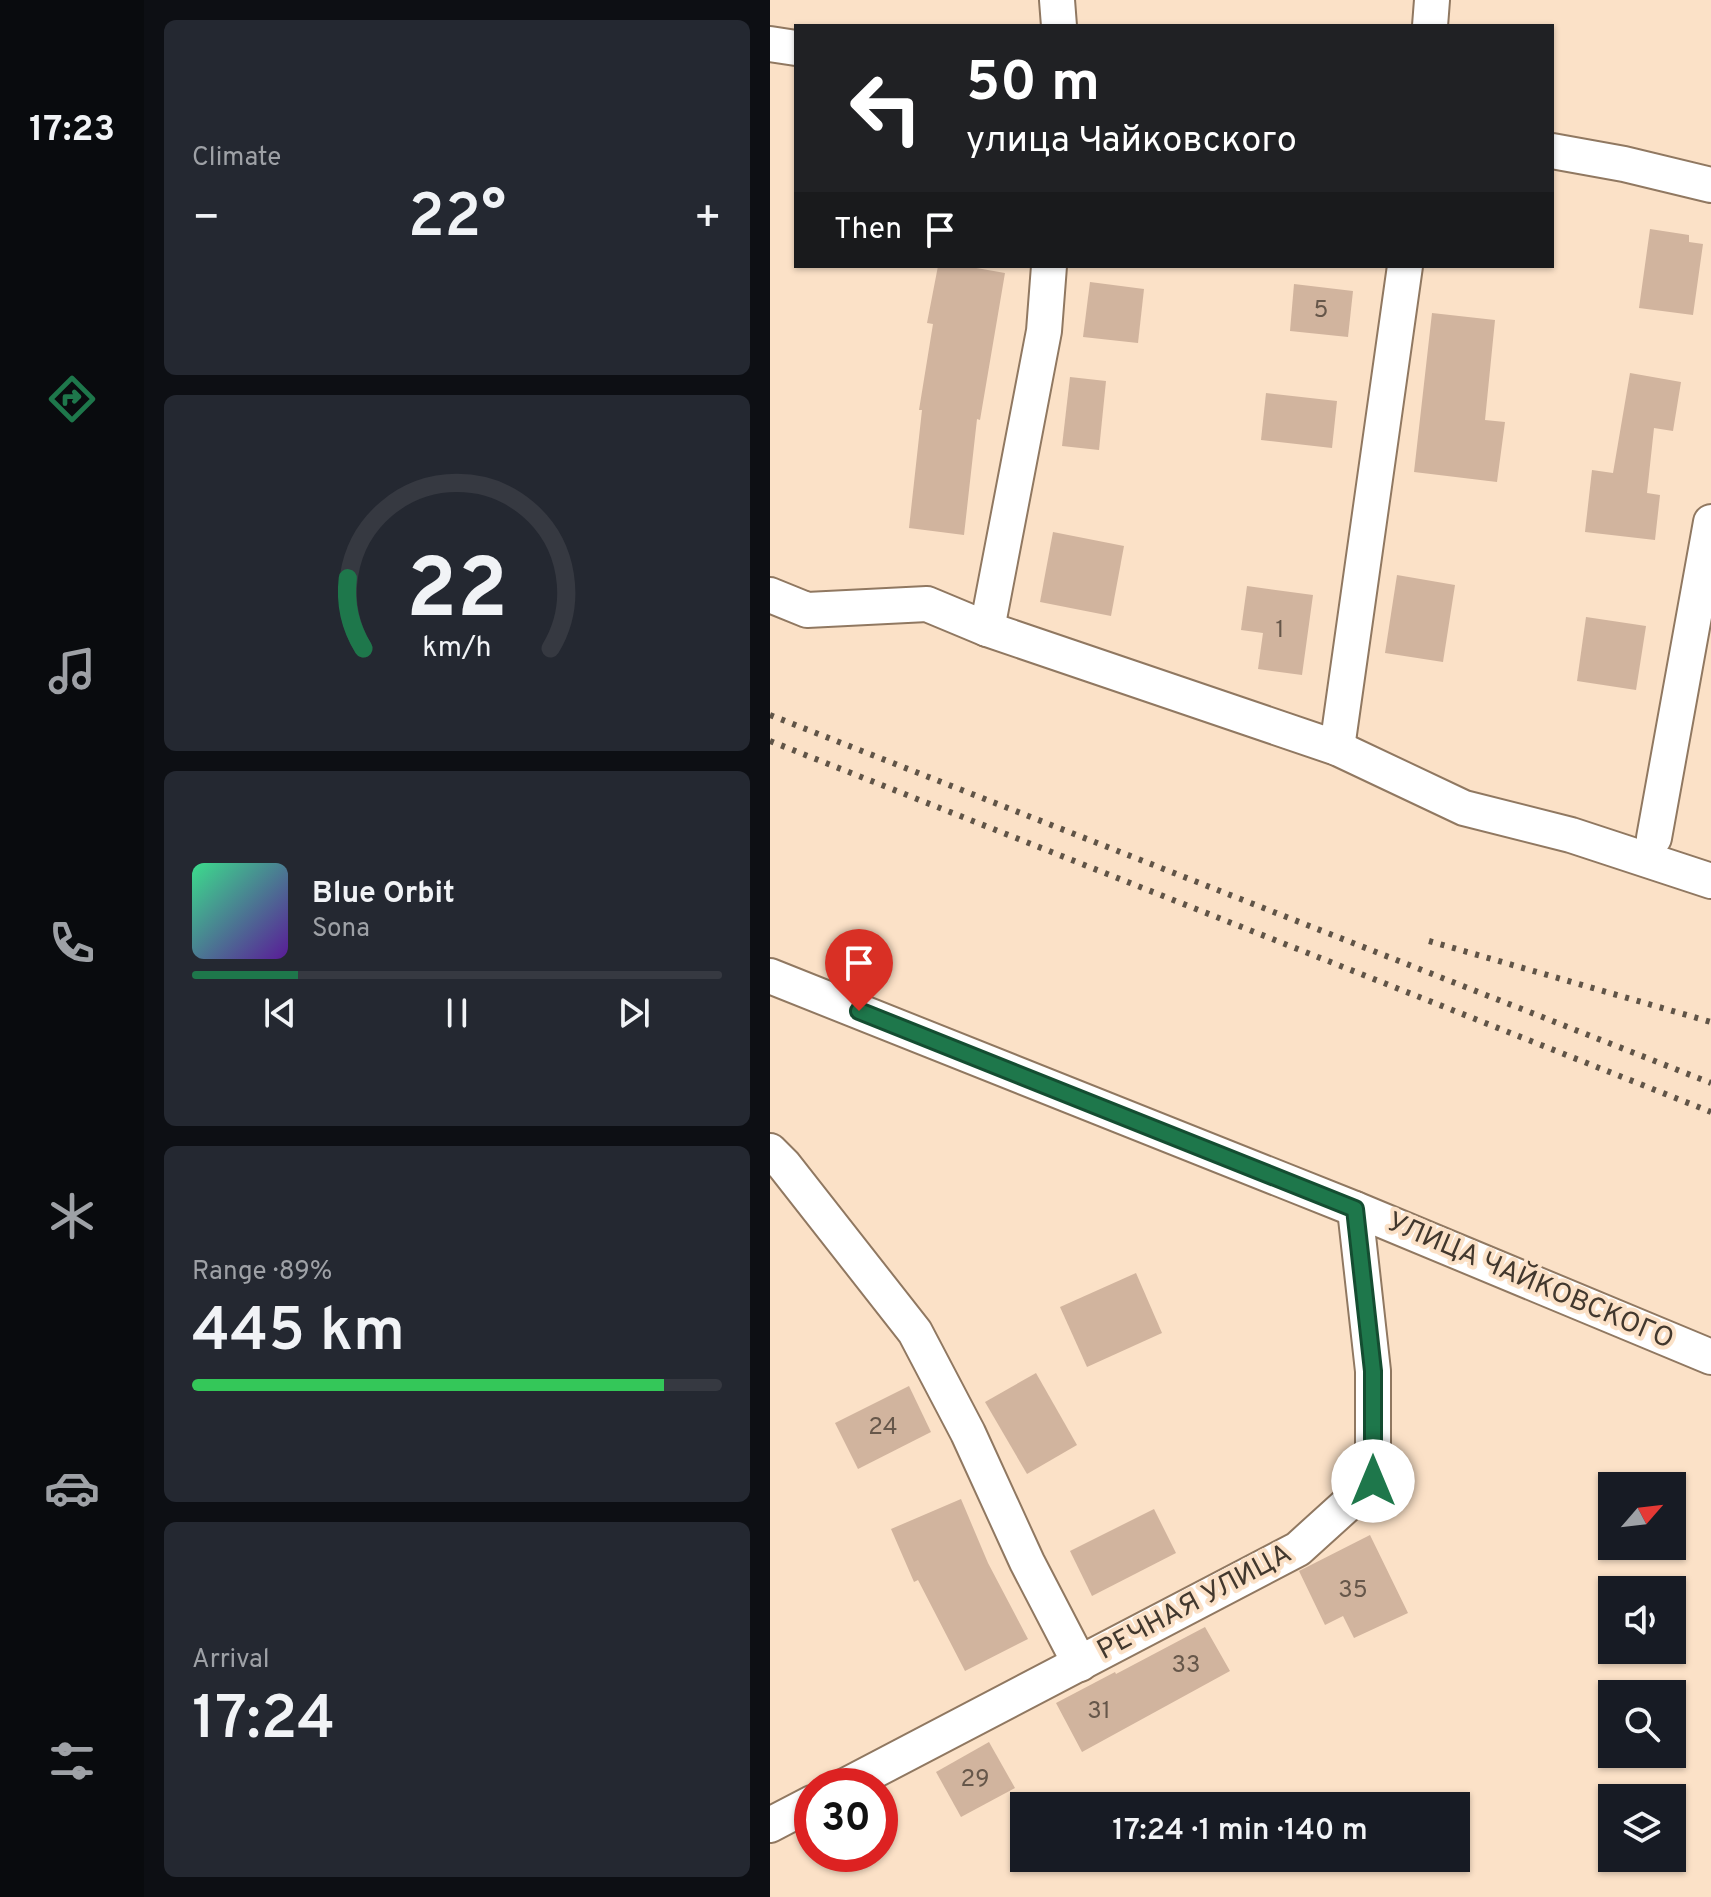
<!DOCTYPE html>
<html lang="en">
<head>
<meta charset="utf-8">
<style>
	body { margin:0; font-family:Overpass,sans-serif; background:#242831; color:#f1f3f6; height:100vh; display:flex; flex-direction:column; font-size:30px; white-space:nowrap }
	* { box-sizing:border-box; margin:0 }
	p { font-size:26px; color:#9ea1a6 }
	.icon { flex:none; width:44px; height:44px; fill:none; stroke:currentColor; stroke-width:2; stroke-linecap:round; stroke-linejoin:round }
	.map { position:relative; flex:1; overflow:hidden }
	.side { display:flex; flex-direction:column; gap:20px; padding:20px; background:#0d0f14; width:626px }
	.side>* { flex:none }
	.top-card { position:absolute; left:24px; top:24px; width:760px; height:244px; border-radius:0px; box-shadow:0 2px 6px #0004; background:#202124; color:#fff; overflow:hidden }
	.needle { width:52px; rotate:62deg }
	.fabs { position:absolute; left:828px; top:1472px; display:grid; gap:16px }
	.fabs a { display:grid; place-items:center; width:88px; height:88px; border-radius:0px; background:#171b24; box-shadow:0 2px 6px #0004; font-size:40px }
	.speed { position:absolute; left:24px; top:1768px; display:flex; gap:16px; font-size:40px; font-weight:700; text-align:center }
	.speed>* { display:grid; place-content:center; width:104px; height:104px; border-radius:50%; background:#171b24; box-shadow:0 2px 6px #0004; line-height:1 }
	.speed .limit { border:12px solid #d22; background:#fff; color:#111 }
	.pin { position:absolute; display:grid; place-items:center; width:68px; height:68px; color:#fff; margin:-82px -34px; border-radius:50% 50% 50% 0; rotate:-45deg; box-shadow:0 0 8px #0007 }
	.pin .icon { rotate:45deg }
	.me { position:absolute; width:88px; margin:-44px; rotate:0deg; stroke-linejoin:round; filter:drop-shadow(0 0 6px #0008) }
	.turn { display:flex; align-items:center; gap:28px; height:168px; padding:0 40px; font-size:36px }
	.turn .icon { width:104px; height:104px; stroke-width:2.5 }
	.turn b { display:block; font-size:56px; line-height:68px }
	.then { display:flex; align-items:center; height:76px; padding:0 40px; background:#0003; gap:16px; font-size:30px }
	.big { font-size:60px; font-weight:600; line-height:1.1 }
	.side .tile { flex:1; display:flex; flex-direction:column; justify-content:center; gap:12px; min-width:0; padding:0 28px; border-radius:12px; background:#242831 }
	.side .dial { align-items:center; gap:0 }
	.dial svg { height:208px; overflow:visible; fill:none; stroke:#363941; stroke-width:7; stroke-linecap:round; text-anchor:middle }
	.dial text { fill:#f1f3f6; stroke:none }
	.song { display:flex; align-items:center; gap:24px }
	.cover { width:96px; height:96px; border-radius:12px; background:linear-gradient(135deg,hsl(150 70% 55%),hsl(270 70% 35%)) }
	.played { height:8px; border-radius:4px; background:linear-gradient(90deg,#1e774b 20%,#363941 20%) }
	.keys { display:flex; justify-content:space-around; direction:ltr }
	.heat { display:flex; justify-content:space-between; align-items:center; font-size:44px; direction:ltr }
	.charge { height:12px; border-radius:6px; background:linear-gradient(90deg,#34c759 89%,#363941 0) }
	.trip { position:absolute; left:240px; top:1792px; width:460px; height:80px; border-radius:0px; background:#171b24; box-shadow:0 2px 6px #0004; font-weight:600; line-height:80px; text-align:center }
	main { display:flex; flex:1; min-height:0 }
	.tab-bar { display:flex; flex-direction:column; width:144px; justify-content:space-around; align-items:center; background:#090b0e; color:#9ea1a6 }
	.tab-bar .icon { width:56px; height:56px }
	.tab-bar .current { color:#1e774b }
	.tab-bar b { font-size:36px; color:#f1f3f6 }
	.map>svg:first-child { display:block }
</style>
</head>
<body>
<main>
<nav class="tab-bar">
<b>17:23</b>
<svg class="icon current" aria-label="directions" viewBox="0 0 24 24"><path d="M12 3l9 9-9 9-9-9zM9 14v-3h6M13 9l2 2-2 2"/></svg>
<svg class="icon" aria-label="music" viewBox="0 0 24 24"><path d="M9 18V5l10-2v13"/><circle cx="6" cy="18" r="3"/><circle cx="16" cy="16" r="3"/></svg>
<svg class="icon" aria-label="phone" viewBox="0 0 24 24"><path d="M5 4h4l2 5-3 2q2 4 5 5l2-3 5 2v4C11 20 4 13 5 4z"/></svg>
<svg class="icon" aria-label="climate" viewBox="0 0 24 24"><path d="M12 3v18M4 7l16 10M4 17L20 7"/></svg>
<svg class="icon" aria-label="car" viewBox="0 0 24 24"><path d="M5 17H2v-5l4-1 3-4h7l3 4 3 1v5h-3M9 17h6M6 11h13"/><circle cx="7" cy="17" r="2"/><circle cx="17" cy="17" r="2"/></svg>
<svg class="icon" aria-label="filters" viewBox="0 0 24 24"><path d="M4 7h16M4 17h16"/><circle cx="9" cy="7" r="2"/><circle cx="15" cy="17" r="2"/></svg>
</nav>
<section class="side">
<div class="tile"><p>Climate</p>
<div class="heat"><a>−</a><b class="big">22°</b><a>+</a></div>
</div>
<div class="tile dial"><svg viewBox="0 0 100 80">
<path d="M14 69A42 42 0 1 1 86 69"/>
<path d="M14 69A42 42 0 0 1 8 42" stroke="#1e774b"/>
<text x="50" y="56" font-size="32" font-weight="700">22</text>
<text x="50" y="72" font-size="11">km/h</text>
</svg></div>
<div class="tile">
<div class="song"><i class="cover"></i><div><b>Blue Orbit</b><p>Sona</p></div></div>
<div class="played"></div>
<div class="keys"><svg class="icon" aria-label="previous" viewBox="0 0 24 24"><path d="M18 5L8 12l10 7zM5 5v14"/></svg><svg class="icon" aria-label="pause" viewBox="0 0 24 24"><path d="M8 5v14M16 5v14"/></svg><svg class="icon" aria-label="next" viewBox="0 0 24 24"><path d="M6 5l10 7-10 7zM19 5v14"/></svg></div>
</div>
<div class="tile"><p>Range · 89%</p><b class="big">445 km</b><div class="charge"></div></div>
<div class="tile"><p>Arrival</p><b class="big">17:24</b></div>
</section>
<div class="map">
<svg width="941" height="1897" viewBox="0 0 941 1897">
	<rect width="100%" height="100%" fill="#fbe1c7"/>
	<g fill="#d1b49e">
		<polygon points="880,229 919,235 919,242 933,244 923,315 869,308"/>
		<polygon points="168,266 195,266 235,273 210,420 207,419 194,535 139,528 152,410 149,410 163,324 157,323"/>
		<polygon points="320,282 374,289 368,343 313,337"/>
		<polygon points="524,284 583,291 578,337 520,331"/>
		<polygon points="662,313 725,320 715,420 735,422 727,482 644,472"/>
		<polygon points="860,373 911,382 903,431 884,428 877,493 890,495 885,540 815,532 822,470 843,473"/>
		<polygon points="300,377 336,381 329,450 292,446"/>
		<polygon points="496,393 567,401 562,448 491,440"/>
		<polygon points="283,532 354,546 341,616 270,602"/>
		<polygon points="627,575 685,585 673,662 615,653"/>
		<polygon points="477,586 543,595 532,675 488,669 493,633 471,630"/>
		<polygon points="816,617 876,626 866,690 807,681"/>
		<polygon points="366,1273 392,1333 317,1367 290,1307"/>
		<polygon points="266,1373 307,1445 257,1474 215,1402"/>
		<polygon points="139,1386 161,1432 88,1469 65,1423"/>
		<polygon points="191,1499 218,1563 258,1639 195,1671 148,1580 144,1582 121,1529"/>
		<polygon points="384,1509 406,1553 322,1596 300,1551"/>
		<polygon points="600,1535 638,1613 584,1638 573,1616 555,1625 529,1571"/>
		<polygon points="435,1627 460,1671 312,1752 286,1703 345,1672 346,1674"/>
		<polygon points="219,1742 245,1788 191,1817 166,1772"/>
	</g>
	<g fill="none" stroke-linecap="round" stroke-linejoin="round">
		<defs>
			<g id="minor">
				<polyline points="287,0 289,26"/>
				<polyline points="660,26 662,0"/>
				<polyline points="0,44 26,48"/>
				<polyline points="782,151 854,164 941,185"/>
				<polyline points="0,595 37,610 157,604 217,629 567,748 694,808 801,835 941,881"/>
				<polyline points="217,629 274,331 279,266"/>
				<polyline points="567,748 635,266"/>
				<polyline points="884,838 941,522"/>
				<polyline points="0,976 585,1209 941,1357"/>
				<polyline points="0,1151 14,1165 145,1332 198,1433 257,1562 310,1664"/>
				<polyline points="75,1786 528,1549 603,1481 603,1371 585,1209"/>
				<polyline points="0,1825 42,1803"/>
			</g>
		</defs>
		<use href="#minor" stroke="#907861" stroke-width="38"/>
		<use href="#minor" stroke="#fff" stroke-width="34"/>
		<g stroke="#605447" stroke-width="6" stroke-dasharray="4 8" stroke-linecap="butt">
			<polyline points="0,715 941,1083"/>
			<polyline points="0,741 941,1112"/>
			<polyline points="659,941 941,1022"/>
		</g>
	</g>
	<g fill="none" stroke-linecap="round" stroke-linejoin="round">
		<defs>
			<polyline id="route" points="89,1011 585,1209 603,1371 603,1481"/>
		</defs>
		<use href="#route" stroke="#144d31" stroke-width="20"/>
		<use href="#route" stroke="#1e774b" stroke-width="14"/>
	</g>
	<g text-anchor="middle" dominant-baseline="central" stroke-width="8" stroke-linejoin="round" paint-order="stroke">
		<g font-size="24" fill="#66574a">
			<text x="551" y="311">5</text>
			<text x="510" y="631">1</text>
			<text x="113" y="1428">24</text>
			<text x="583" y="1591">35</text>
			<text x="416" y="1666">33</text>
			<text x="329" y="1712">31</text>
			<text x="205" y="1780">29</text>
		</g>
		<g font-size="28" fill="#42382e" stroke="#fbe1c7">
			<text transform="translate(760 1282) rotate(23)">УЛИЦА ЧАЙКОВСКОГО</text>
			<text transform="translate(425 1603) rotate(-28)">РЕЧНАЯ УЛИЦА</text>
		</g>
	</g>
</svg>
<div class="fabs">
<a><svg class="needle" viewBox="-14 -14 28 28"><path d="M0-13l5 13h-10z" fill="#e53935"/><path d="M0 13l5-13h-10z" fill="#9ea1a6"/></svg></a>
<a><svg class="icon" aria-label="sound" viewBox="0 0 24 24"><path d="M4 9h4l5-4v14l-5-4H4zM17 9q2 3 0 6"/></svg></a>
<a><svg class="icon" aria-label="search" viewBox="0 0 24 24"><circle cx="10" cy="10" r="6"/><path d="M15 15l6 6"/></svg></a>
<a><svg class="icon" aria-label="layers" viewBox="0 0 24 24"><path d="M12 4l9 5-9 5-9-5zM3 14l9 5 9-5"/></svg></a>
</div>
<div class="speed"><div class="limit">30</div></div>
<div class="pin" style="left:89px;top:1011px;background:#d93025"><svg class="icon" aria-label="arrive" viewBox="0 0 24 24"><path d="M6 21V4h12l-3 4 3 4H6"/></svg></div>
<svg class="me" style="left:603px;top:1481px" viewBox="-20 -20 40 40"><circle r="19" fill="#fff"/><path d="M0-13L10 11 0 6-10 11z" fill="#1e774b"/></svg>
<div class="trip">17:24 · 1 min · 140 m</div>
<div class="top-card">
<div class="turn"><svg class="icon" aria-label="left" viewBox="0 0 24 24"><path d="M17 20v-9H6M10 6l-5 5 5 5"/></svg><div><b>50 m</b>улица Чайковского</div></div>
<div class="then">Then<svg class="icon" aria-label="arrive" viewBox="0 0 24 24"><path d="M6 21V4h12l-3 4 3 4H6"/></svg></div>
</div>
</div>
</main>
</body>
</html>
